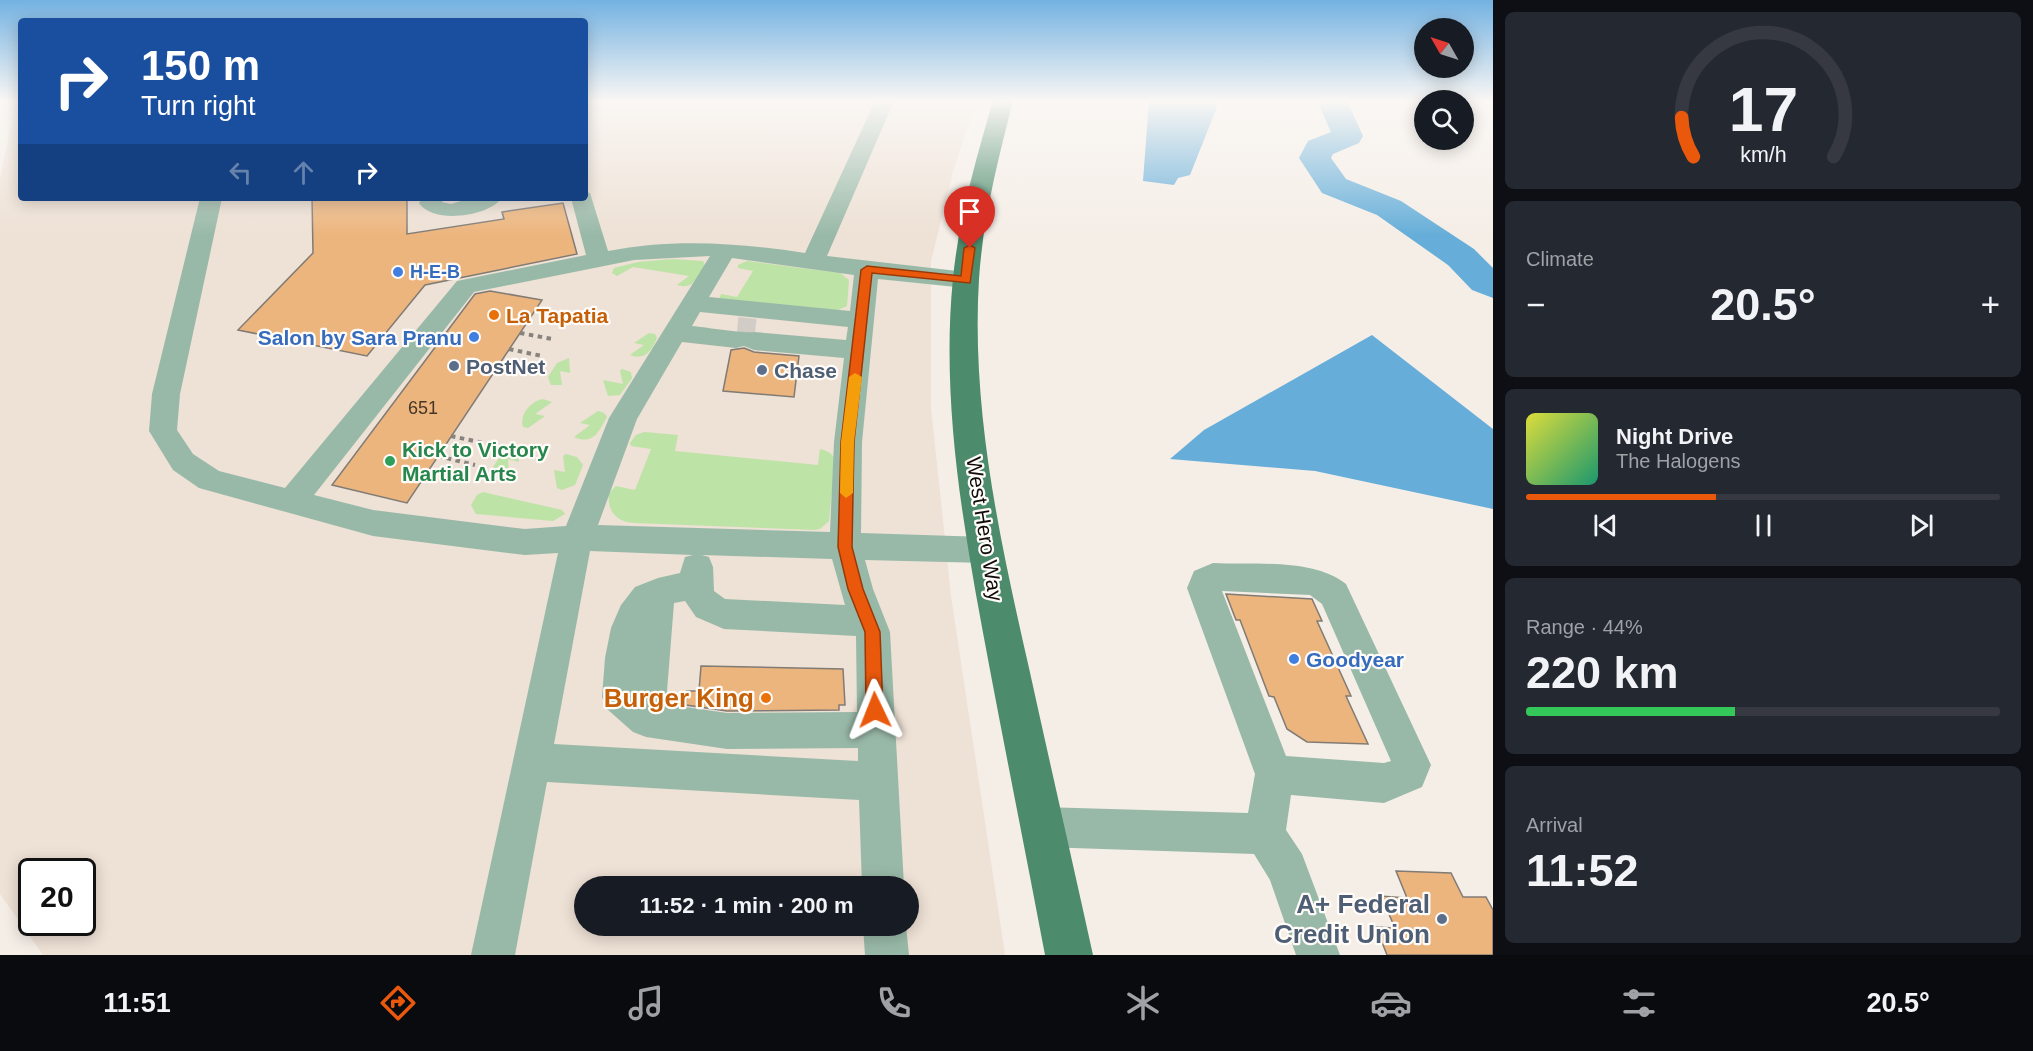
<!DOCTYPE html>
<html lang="en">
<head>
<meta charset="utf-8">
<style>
	body { margin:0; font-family:Arial,sans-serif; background:#242831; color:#f1f3f6; height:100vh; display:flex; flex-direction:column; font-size:22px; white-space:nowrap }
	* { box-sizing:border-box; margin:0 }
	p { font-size:20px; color:#9ea1a6 }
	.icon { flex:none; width:33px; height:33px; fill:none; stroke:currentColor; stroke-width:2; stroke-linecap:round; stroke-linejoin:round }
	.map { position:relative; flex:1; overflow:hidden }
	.panel { display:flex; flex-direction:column; gap:12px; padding:12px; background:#0d0f14; width:540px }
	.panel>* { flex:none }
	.banner { position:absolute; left:18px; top:18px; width:570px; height:183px; border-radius:6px; box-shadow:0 3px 15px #0003; background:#1a4fa0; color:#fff; overflow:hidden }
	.needle { width:39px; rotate:309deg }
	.fabs { position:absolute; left:1414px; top:18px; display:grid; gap:12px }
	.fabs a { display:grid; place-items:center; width:60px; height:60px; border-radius:50%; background:#171b24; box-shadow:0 3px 15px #0003; font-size:30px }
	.speed { position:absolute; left:18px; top:858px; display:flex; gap:12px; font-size:30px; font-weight:700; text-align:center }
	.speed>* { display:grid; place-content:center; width:78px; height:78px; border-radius:50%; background:#171b24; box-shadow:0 3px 15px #0003; line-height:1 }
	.speed .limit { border:3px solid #111; border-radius:9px; background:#fff; color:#111 }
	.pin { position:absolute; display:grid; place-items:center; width:51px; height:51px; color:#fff; margin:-62px -26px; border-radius:50% 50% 50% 0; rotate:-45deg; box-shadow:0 0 6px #0007 }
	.pin .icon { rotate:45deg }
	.me { position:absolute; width:66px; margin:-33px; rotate:358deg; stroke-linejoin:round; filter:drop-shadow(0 0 4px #0008) }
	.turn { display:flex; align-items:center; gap:21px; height:126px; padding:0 24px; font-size:27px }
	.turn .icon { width:78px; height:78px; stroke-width:2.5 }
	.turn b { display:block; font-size:42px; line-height:51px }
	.lanes { display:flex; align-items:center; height:57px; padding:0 24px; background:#0003; justify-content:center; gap:30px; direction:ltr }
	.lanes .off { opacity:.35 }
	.big { font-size:45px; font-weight:800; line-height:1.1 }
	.panel .tile { flex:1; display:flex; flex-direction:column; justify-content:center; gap:9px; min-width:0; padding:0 21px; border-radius:9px; background:#242831 }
	.panel .dial { align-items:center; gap:0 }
	.dial svg { height:156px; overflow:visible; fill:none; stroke:#363941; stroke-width:7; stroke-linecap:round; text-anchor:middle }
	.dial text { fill:#f1f3f6; stroke:none }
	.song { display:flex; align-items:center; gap:18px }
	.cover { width:72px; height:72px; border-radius:9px; background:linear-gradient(135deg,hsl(60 70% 55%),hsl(160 70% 35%)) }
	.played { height:6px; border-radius:3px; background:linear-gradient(90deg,#ea580c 40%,#363941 40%) }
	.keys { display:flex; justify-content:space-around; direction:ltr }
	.heat { display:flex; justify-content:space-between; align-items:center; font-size:33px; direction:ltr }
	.charge { height:9px; border-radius:4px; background:linear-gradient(90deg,#34c759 44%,#363941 0) }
	.trip { position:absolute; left:574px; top:876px; width:345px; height:60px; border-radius:30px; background:#171b24; box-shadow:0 3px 15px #0003; font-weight:800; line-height:60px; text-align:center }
	.tabs { display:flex; height:96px; justify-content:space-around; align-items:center; background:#090b0e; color:#9ea1a6 }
	.tabs .icon { width:42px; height:42px }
	.tabs .current { color:#ea580c }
	.tabs b { font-size:27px; color:#f1f3f6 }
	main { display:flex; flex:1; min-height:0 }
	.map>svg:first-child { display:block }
</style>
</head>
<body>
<main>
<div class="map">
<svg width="1493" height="955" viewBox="0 0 1493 955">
	<rect width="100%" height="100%" fill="#f5eee7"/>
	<path fill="#eee1d5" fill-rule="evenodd" d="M16 101H21V198H585V101H977L954 168 931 261V408L951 596 1005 955H43L0 894V179ZM32 872H82V922H32ZM585 886H909V926H585Z"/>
	<g fill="#bde3a6">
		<path d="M672 259 703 261 705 265C697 278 693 290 677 285L689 276 633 267 617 276 612 273 614 268 638 262Z"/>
		<polygon points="747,261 840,273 849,280 847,306 836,311 719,299 721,294 737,297 753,271 738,268 738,265"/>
		<path d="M649 333 655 334 657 338C652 350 645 361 630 355L644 345 634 343Z"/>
		<polygon points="569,358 570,373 560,371 562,385 551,385 548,377 557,363"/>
		<polygon points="622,369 631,372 632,378 620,395 608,396 603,380 623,384 620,371"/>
		<path d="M543 399 552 402 535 414 545 416 528 428 523 427C519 415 531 401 543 399Z"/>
		<path d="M598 411 604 413 607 417C598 433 593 445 574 437L590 425 580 423Z"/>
		<path d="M644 432 678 435 675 451 818 465 820 449C827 451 834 453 835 462L829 521 820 529 814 530 634 523C616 522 607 511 609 493L616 486 635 490 651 449 631 446 630 443 636 435Z"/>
		<path d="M516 444 519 462 508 459 509 476C504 479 499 476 494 473L493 467 507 446Z"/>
		<polygon points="566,454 577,457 583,465 575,485 562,490 557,488 554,470 565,472 563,456"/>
		<polygon points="483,492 562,510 565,514 553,521 476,514 471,505 477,495"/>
	</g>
	<g fill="#66aed9">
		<polygon points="1149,101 1214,101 1217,107 1190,175 1178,178 1174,185 1143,181"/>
		<polygon points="1372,335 1493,429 1493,509 1315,471 1170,459 1204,430"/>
	</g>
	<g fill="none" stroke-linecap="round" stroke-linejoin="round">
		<polygon fill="#66aed9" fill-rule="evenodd" points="1317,101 1347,101 1363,136 1359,143 1333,154 1331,158 1346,179 1401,201 1474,249 1493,268 1493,298 1472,290 1448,265 1377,215 1322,193 1299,158 1308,141 1331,132"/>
	</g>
	<g fill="#ecb57e" stroke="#817b75" stroke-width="1.5">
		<polygon points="312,198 407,198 407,234 504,219 502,212 563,203 577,254 425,285 367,356 238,330 313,253"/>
		<polygon points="490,291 542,300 407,503 332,485 475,294"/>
		<polygon points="744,348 754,352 799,356 794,397 723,391 731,350"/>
		<polygon points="1226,594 1312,599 1322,621 1317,621 1351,696 1346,696 1368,744 1307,742 1287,729 1274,697 1269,696 1240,620 1236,620"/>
		<polygon points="701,666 843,669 845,705 839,705 839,710 727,711 686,705 687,691 699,691"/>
		<polygon points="1396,871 1451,873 1463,897 1486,897 1493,910 1493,955 1387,955 1376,927 1395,928 1381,896 1407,898"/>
	</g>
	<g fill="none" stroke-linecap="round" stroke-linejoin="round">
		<polyline stroke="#d2ccc6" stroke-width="28" stroke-dasharray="28 14" stroke-linecap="butt" points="737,331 755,333"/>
		<g stroke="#88837f" stroke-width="4" stroke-dasharray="4.5 4.5" stroke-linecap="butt">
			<polyline points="520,333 552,339"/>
			<polyline points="509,349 542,356"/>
			<polyline points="451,436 488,444"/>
			<polyline points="438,456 475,465"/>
		</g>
		<g fill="#99b9a8" fill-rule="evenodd">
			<path d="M875 101H894L827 256 966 272 975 275 978 280 975 285 966 288 878 279 862 442 861 533 986 537 997 541 1002 550 997 559 986 563 865 560 873 589 890 632 904 886H862L859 800 547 782 515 955H471L558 553 525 555 373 536 199 488 173 470 149 431 152 394 200 198H222L180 394 177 430 193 454 219 471 285 488 457 281 586 255 571 198H585V192L590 193 608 251C674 238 739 243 805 253ZM710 256 609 418 566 526 525 529 373 510 314 495 474 292 634 260ZM732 258 854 275 850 311 709 297ZM700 312 848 327 846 340 754 332C747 334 704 327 692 326ZM682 342 736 348 744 346 754 350 844 358 834 442 830 532 598 525 637 419ZM590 551 693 555 685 557 680 573 658 578 635 587 621 605 611 628 605 658 602 697 607 709 633 732 646 737 727 749 858 748V761L554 744ZM702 555 832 559 845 605 725 599 714 591 713 567 709 557ZM685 601 696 617 724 629 856 636 857 712 727 713 666 704 674 603Z"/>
			<path d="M422 198H444L442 202 451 204 471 198H502C489 216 434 225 419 203Z"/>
			<path d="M1213 563C1254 565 1313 558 1346 584L1431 765 1422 787 1384 803 1291 795 1286 830 1302 854 1340 955H1296L1270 880 1254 854 1042 847 1028 841 1022 827 1028 813 1042 807 1248 813 1255 774 1187 588 1194 571ZM1222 591 1310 595 1322 604 1391 761 1384 763 1286 756Z"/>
			<polygon points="863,926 906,926 909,955 865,955"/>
		</g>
		<path fill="#4c8b6c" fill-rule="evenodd" d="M993 101H1013C998 160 983 218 979 279 971 410 1000 541 1029 668 1050 764 1072 859 1093 955H1045C1027 860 1008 765 990 670 966 542 940 409 953 278 959 218 976 159 993 101Z"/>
	</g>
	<linearGradient id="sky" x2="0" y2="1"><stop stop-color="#74b2e2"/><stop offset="0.43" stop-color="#faf7f4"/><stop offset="1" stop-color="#faf7f4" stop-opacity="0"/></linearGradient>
	<rect width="1493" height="235" fill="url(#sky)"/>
	<polygon fill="#ea580c" stroke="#983908" stroke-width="1.5" points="970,245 975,248 970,283 872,273 854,442 852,547 863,589 880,632 883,710 881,716 875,718 869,716 866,710 865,632 848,589 838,547 841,442 861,270 867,266 961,276 964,248"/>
	<polygon fill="#f59e0b" points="855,373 862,377 854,442 853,493 846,498 840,493 841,442 849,377"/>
	<g fill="#3f7fe0" stroke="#fffcf9" stroke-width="2">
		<circle cx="398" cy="272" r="6"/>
		<circle cx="474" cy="337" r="6"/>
		<circle cx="1294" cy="659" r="6"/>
	</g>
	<g fill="#e8710a" stroke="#fffcf9" stroke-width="2">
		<circle cx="494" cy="315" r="6"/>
		<circle cx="766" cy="698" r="6"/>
	</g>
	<g fill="#5c6f8a" stroke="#fffcf9" stroke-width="2">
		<circle cx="454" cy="366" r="6"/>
		<circle cx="762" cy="370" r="6"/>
		<circle cx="1442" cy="919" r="6"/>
	</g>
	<circle fill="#2e9e5b" stroke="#fffcf9" stroke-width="2" cx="390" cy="461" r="6"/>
	<g text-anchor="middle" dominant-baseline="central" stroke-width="4.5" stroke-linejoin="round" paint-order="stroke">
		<g font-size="18" font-weight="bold" fill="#366cbe" stroke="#fffcf9" text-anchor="start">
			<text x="410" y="272">H-E-B</text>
		</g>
		<g font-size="18" fill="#463627">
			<text x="423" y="408">651</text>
		</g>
		<g font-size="21" font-weight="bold" fill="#c56008" stroke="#fffcf9" text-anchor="start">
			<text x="506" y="315">La Tapatia</text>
		</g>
		<g font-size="21" font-weight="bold" fill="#366cbe" stroke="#fffcf9" text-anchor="end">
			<text x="462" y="337">Salon by Sara Pranu</text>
			<text x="1306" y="659" text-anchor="start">Goodyear</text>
		</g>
		<g font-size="21" font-weight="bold" fill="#4e5e75" stroke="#fffcf9" text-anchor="start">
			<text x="466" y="366">PostNet</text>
			<text x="774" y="370">Chase</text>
		</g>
		<g font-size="21" font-weight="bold" fill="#27864d" stroke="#fffcf9" text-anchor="start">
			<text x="402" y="449">Kick to Victory<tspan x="402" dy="24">Martial Arts</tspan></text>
		</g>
		<g font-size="21" fill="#0e0c0a" stroke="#fffcf9">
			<text transform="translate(985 529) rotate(81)">West Hero Way</text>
		</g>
		<g font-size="26" font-weight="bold" fill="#c56008" stroke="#fffcf9" text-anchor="end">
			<text x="754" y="698">Burger King</text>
		</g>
		<g font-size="26" font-weight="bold" fill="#4e5e75" stroke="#fffcf9" text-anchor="end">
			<text x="1430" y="904">A+ Federal<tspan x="1430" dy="30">Credit Union</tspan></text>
		</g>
	</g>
</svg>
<div class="fabs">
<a><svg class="needle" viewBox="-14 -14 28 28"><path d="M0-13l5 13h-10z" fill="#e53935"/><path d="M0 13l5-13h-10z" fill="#9ea1a6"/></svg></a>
<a><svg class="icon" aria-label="search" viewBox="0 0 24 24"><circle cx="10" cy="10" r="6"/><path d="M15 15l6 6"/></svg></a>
</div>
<div class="speed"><div class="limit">20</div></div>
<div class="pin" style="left:970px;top:248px;background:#d93025"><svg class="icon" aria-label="arrive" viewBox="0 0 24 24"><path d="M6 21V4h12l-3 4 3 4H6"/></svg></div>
<svg class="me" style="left:875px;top:710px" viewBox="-20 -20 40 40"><path d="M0-17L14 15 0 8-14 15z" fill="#ea580c" stroke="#fff" stroke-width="4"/></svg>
<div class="trip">11:52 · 1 min · 200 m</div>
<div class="banner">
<div class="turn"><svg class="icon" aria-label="right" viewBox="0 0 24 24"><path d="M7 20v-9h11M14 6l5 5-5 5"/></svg><div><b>150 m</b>Turn right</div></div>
<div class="lanes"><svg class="icon off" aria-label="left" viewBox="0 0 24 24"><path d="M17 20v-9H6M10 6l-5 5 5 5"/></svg><svg class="icon off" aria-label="ahead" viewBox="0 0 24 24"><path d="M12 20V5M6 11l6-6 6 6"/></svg><svg class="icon" aria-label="right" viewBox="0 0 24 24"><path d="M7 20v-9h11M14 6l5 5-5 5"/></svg></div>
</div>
</div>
<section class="panel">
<div class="tile dial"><svg viewBox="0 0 100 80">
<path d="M14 69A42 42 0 1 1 86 69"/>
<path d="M14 69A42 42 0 0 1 8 49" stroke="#ea580c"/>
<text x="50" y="56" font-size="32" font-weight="700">17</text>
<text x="50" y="72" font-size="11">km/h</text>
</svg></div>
<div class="tile"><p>Climate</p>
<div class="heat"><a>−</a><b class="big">20.5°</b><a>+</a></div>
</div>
<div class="tile">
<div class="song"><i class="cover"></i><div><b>Night Drive</b><p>The Halogens</p></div></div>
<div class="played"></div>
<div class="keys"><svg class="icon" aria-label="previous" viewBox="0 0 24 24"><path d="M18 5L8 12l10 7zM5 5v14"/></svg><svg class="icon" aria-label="pause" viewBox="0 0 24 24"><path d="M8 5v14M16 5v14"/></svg><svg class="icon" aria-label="next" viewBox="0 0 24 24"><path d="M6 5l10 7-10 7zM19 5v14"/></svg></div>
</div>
<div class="tile"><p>Range · 44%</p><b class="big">220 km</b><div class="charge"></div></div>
<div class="tile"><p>Arrival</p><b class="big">11:52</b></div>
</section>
</main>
<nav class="tabs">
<b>11:51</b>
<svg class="icon current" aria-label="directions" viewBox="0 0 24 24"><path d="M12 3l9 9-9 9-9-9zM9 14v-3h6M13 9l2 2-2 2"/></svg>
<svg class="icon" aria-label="music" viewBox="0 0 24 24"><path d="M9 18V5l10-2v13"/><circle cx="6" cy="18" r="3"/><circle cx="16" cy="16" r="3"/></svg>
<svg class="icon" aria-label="phone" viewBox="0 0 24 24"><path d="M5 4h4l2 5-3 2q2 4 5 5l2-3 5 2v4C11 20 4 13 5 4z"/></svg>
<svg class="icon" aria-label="climate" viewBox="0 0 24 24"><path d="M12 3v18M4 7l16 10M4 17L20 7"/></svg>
<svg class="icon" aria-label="car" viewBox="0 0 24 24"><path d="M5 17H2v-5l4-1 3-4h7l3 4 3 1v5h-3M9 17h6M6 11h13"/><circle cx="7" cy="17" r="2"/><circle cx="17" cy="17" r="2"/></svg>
<svg class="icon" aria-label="filters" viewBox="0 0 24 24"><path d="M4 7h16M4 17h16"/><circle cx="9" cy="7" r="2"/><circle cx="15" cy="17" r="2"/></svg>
<b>20.5°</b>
</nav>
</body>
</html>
